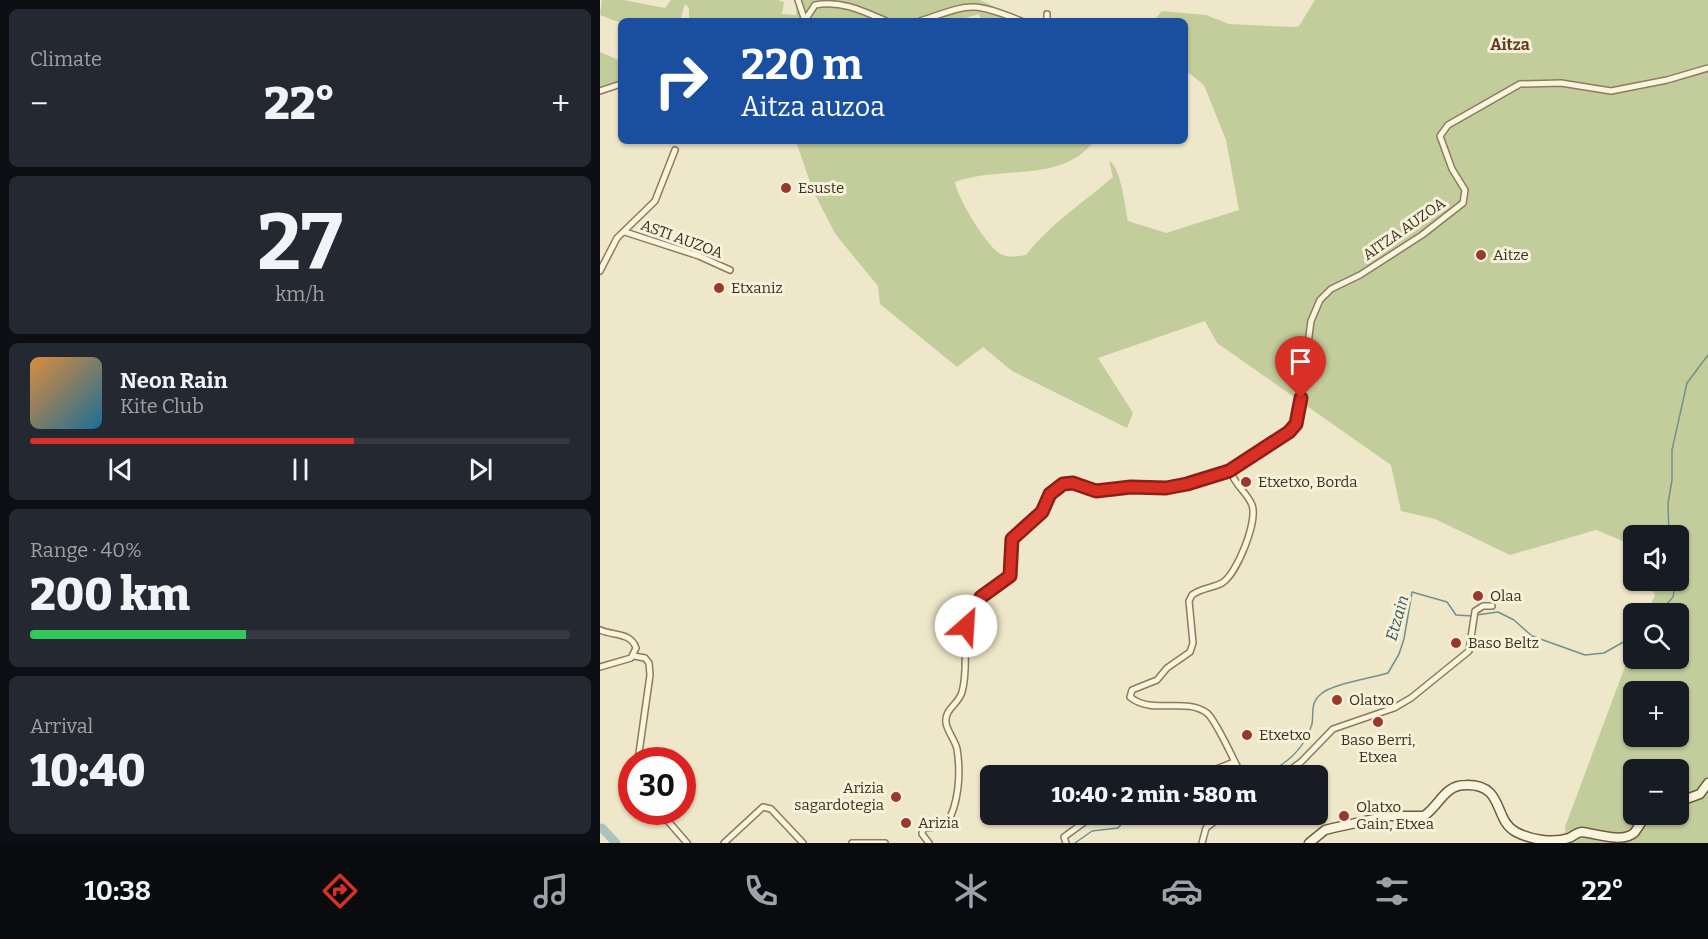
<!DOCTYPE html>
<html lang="en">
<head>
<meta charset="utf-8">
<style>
	body { margin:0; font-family:Bitter,serif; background:#242831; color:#f1f3f6; height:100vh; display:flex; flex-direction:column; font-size:22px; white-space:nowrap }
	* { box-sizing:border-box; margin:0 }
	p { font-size:20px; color:#9ea1a6 }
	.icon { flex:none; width:33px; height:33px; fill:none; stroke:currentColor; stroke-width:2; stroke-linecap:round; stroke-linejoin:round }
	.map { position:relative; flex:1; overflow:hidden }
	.details { display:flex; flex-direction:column; gap:9px; padding:9px; background:#0d0f14; width:600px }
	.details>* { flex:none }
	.banner { position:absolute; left:18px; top:18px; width:570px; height:126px; border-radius:9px; box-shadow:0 2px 4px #0004; background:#1a4fa0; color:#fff; overflow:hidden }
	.controls { position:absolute; left:1023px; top:525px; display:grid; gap:12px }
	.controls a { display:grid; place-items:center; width:66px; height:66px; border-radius:9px; background:#171b24; box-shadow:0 2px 4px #0004; font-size:30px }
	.speed { position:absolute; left:18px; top:747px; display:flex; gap:12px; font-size:30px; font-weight:700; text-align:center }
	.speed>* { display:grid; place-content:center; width:78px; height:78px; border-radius:50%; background:#171b24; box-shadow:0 2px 4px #0004; line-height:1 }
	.speed .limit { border:9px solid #d22; background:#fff; color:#111 }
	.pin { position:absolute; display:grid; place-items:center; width:51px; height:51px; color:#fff; margin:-62px -26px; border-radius:50% 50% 50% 0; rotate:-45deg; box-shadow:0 0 6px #0007 }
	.pin .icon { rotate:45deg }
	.me { position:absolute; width:66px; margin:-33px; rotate:26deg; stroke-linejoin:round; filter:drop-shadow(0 0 4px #0008) }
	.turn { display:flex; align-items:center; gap:21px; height:126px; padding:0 24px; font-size:27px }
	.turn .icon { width:78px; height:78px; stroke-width:2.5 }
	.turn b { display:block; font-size:42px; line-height:51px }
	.big { font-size:45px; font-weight:800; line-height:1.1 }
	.details .tile { flex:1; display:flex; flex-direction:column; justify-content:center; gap:9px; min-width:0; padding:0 21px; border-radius:9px; background:#242831 }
	.details .dial { align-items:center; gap:0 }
	.dial b { font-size:78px; line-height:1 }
	.song { display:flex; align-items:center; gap:18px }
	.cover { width:72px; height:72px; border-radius:9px; background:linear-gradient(135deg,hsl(30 70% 55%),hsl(200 70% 35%)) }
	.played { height:6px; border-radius:3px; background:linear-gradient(90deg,#d93025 60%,#363941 60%) }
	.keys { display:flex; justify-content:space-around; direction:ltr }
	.heat { display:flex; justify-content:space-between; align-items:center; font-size:33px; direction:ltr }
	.charge { height:9px; border-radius:4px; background:linear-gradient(90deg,#34c759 40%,#363941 0) }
	.trip { position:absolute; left:380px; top:765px; width:348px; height:60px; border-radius:9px; background:#171b24; box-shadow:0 2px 4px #0004; font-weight:800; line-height:60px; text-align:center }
	.dock { display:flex; height:96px; justify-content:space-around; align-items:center; background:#090b0e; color:#9ea1a6 }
	.dock .icon { width:42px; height:42px }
	.dock .current { color:#d93025 }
	.dock b { font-size:27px; color:#f1f3f6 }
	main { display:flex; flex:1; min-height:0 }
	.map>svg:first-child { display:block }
</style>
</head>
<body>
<main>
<section class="details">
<div class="tile"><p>Climate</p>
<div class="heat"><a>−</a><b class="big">22°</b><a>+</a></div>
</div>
<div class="tile dial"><b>27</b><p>km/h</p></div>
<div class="tile">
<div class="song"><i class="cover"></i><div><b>Neon Rain</b><p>Kite Club</p></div></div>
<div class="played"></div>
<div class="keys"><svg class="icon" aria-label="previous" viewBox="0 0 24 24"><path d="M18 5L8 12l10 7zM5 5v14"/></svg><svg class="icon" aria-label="pause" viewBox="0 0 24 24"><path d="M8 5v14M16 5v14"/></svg><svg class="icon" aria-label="next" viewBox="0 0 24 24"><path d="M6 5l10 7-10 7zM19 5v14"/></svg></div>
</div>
<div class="tile"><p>Range · 40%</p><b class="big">200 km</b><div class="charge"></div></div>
<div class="tile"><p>Arrival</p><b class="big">10:40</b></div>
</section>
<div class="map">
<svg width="1108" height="843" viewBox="0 0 1108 843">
	<rect width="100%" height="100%" fill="#efe7c9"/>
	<g fill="#c3cd9c" fill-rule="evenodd">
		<polygon points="2,0 23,0 65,8 71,0 177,0 184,2 182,14 196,15 197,0 380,0 425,21 381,21 379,14 355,21 89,21 89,8 85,4 80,21 21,23 0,15"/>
		<path d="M715 0H1108V843H966L965 827 1033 645 1034 658H1078V614L1047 613 1055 595 1047 581 1078 580V536H1034L1033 556 1028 547 1030 544 996 530 910 555 835 519 801 511 791 465 617 343 605 321 498 358 533 413 527 428 412 371 383 347 357 367 280 304 278 286 236 235 213 191 196 141H494C462 184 400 165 355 182 357 197 388 250 403 255 410 258 419 256 426 255 450 224 483 203 513 177L509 161C521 167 525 207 528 221L566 233 639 210 626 140 604 85 585 70V21H553L562 11 606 15 629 24 694 27 699 26ZM1034 692H1078V736H1034ZM1034 770H1078V814H1034Z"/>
		<polygon points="0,52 21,61 21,81 0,89"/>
	</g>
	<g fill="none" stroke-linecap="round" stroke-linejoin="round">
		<g stroke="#70928d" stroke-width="1.5">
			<polyline points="1069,536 1068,503 1072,480 1072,450 1087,383 1108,355"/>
			<polyline points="1058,614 1073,597 1076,580"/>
			<polyline points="876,615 898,612 914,620 932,636 985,655 1004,653 1034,636"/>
			<path d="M661 776C684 766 705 749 712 724 714 712 710 703 721 694 732 684 772 678 788 673L799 654 804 639 812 592 847 602 856 615 872 616"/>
			<polyline points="567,814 583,814"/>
			<path d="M475 843 492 831 518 828C529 814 535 815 551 819L557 814"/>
		</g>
		<polyline stroke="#aac3be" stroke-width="9" points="2,828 16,843"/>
		<defs>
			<g id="street">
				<polyline points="198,0 205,21"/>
				<polyline points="447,14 447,21"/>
				<path d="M205 20 215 5C241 0 263 11 286 21"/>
				<path d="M320 21C369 5 370 0 421 21"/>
				<polyline points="0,91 21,84"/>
				<polyline points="25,232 99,256 130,270"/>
				<polyline points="0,271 17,238 55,201 75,150"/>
				<path d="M630 470C635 486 647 492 652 505 658 521 637 574 622 583 613 588 601 588 592 595L589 601 593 643 590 652 567 668 557 680 532 690 530 697C551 715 586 697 607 713 616 720 635 763 642 776"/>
				<path d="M0 630C13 636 31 632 36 648L31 658 0 667"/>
				<polyline points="34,656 45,658 49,663 50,675 38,760"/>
				<polyline points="599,776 634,762"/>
				<polyline points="682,776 701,762 733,729 794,708 811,698 869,651 875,611 883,606 892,606"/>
				<polyline points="60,812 87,843"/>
				<polyline points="124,843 163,807 171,809 203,843"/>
				<polyline points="252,843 285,843"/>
				<path d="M329 843 322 834 323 828 346 826C359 803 361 774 357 749 355 740 348 733 346 723 344 709 359 704 362 692 371 661 356 625 380 598 388 589 401 585 410 576L412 539 442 512 450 494 463 484 473 483 496 491 531 487 566 488 587 484 629 470 689 432 696 424 699 411 711 321 720 300 731 289 760 275 822 235 863 203 865 190 852 169 840 136 848 125 920 84 961 83 1011 91 1067 80 1108 68"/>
				<polyline points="466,843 464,837 490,818 501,814"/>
				<polyline points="602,843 606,828 624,814"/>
			</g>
			<g id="secondary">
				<polyline points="1078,802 1100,794 1108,783"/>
				<path d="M709 843 725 830 733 828 788 816H824C840 805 844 785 866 785 905 784 893 820 916 832 931 840 953 843 969 838 974 836 977 832 982 832 997 834 1022 843 1034 833 1039 827 1042 820 1047 814"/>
			</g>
		</defs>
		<use href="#street" stroke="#8c7b5d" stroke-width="8"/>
		<use href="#secondary" stroke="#6e5c40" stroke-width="11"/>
		<use href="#street" stroke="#f9f4dd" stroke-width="5"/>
		<use href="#secondary" stroke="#f9f4dd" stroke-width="8"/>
	</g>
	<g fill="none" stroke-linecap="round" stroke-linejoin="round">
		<defs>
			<polyline id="route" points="366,626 381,597 410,576 412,539 442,512 450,494 463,484 473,483 496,491 531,487 566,488 587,484 629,471 689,432 696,424 701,398"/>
		</defs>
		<use href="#route" stroke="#8d1f18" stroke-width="15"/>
		<use href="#route" stroke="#d93025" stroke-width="10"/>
	</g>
	<g fill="#9b382d" stroke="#f6f1d9" stroke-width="2">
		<circle cx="186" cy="188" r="6"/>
		<circle cx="881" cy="255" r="6"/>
		<circle cx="119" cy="288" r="6"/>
		<circle cx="646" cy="482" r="6"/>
		<circle cx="878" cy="596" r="6"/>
		<circle cx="856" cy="643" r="6"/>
		<circle cx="737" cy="700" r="6"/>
		<circle cx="778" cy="722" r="6"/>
		<circle cx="647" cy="735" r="6"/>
		<circle cx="296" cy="797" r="6"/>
		<circle cx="744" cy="816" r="6"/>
		<circle cx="306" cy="823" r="6"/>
	</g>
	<g text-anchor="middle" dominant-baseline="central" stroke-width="6" stroke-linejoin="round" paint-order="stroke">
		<g font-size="15" fill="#3c3121" stroke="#f6f1d9" text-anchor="start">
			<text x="198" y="188">Esuste</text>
			<text x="893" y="255">Aitze</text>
			<text x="131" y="288">Etxaniz</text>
			<text x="658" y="482">Etxetxo, Borda</text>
			<text x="890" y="596">Olaa</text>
			<text x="868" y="643">Baso Beltz</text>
			<text x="749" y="700">Olatxo</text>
			<text x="659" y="735">Etxetxo</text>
			<text x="778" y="740" text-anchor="middle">Baso Berri,<tspan x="778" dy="17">Etxea</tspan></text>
			<text x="284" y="788" text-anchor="end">Arizia<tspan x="284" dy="17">sagardotegia</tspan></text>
			<text x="756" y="807">Olatxo<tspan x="756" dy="17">Gain, Etxea</tspan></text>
			<text x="318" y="823">Arizia</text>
		</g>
		<g font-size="15" fill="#3c3121" stroke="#f6f1d9">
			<text transform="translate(804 229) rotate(-35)">AITZA AUZOA</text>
			<text transform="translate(82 239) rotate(20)">ASTI AUZOA</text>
		</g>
		<g font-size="16" font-weight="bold" fill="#693720" stroke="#f6f1d9">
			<text x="910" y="44">Aitza</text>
		</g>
		<g font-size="16" font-style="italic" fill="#305a5c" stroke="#f6f1d9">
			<text transform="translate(797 618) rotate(-74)">Etzain</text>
		</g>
	</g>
</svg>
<div class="controls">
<a><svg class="icon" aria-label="sound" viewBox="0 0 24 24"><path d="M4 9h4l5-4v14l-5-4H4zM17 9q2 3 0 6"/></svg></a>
<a><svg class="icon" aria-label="search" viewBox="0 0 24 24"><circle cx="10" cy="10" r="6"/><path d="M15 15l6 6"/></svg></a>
<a>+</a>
<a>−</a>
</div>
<div class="speed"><div class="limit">30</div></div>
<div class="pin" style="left:701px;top:398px;background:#d93025"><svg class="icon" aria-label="arrive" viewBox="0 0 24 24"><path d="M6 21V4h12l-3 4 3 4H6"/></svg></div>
<svg class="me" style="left:366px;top:626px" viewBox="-20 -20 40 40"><circle r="19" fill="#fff"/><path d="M0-13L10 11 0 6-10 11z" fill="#d93025"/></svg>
<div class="trip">10:40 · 2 min · 580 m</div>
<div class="banner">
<div class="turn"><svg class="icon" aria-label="right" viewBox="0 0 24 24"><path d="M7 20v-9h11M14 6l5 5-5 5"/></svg><div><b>220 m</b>Aitza auzoa</div></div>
</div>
</div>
</main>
<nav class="dock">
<b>10:38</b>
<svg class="icon current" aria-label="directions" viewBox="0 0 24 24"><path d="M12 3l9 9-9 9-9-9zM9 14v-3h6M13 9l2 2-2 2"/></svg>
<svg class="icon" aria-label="music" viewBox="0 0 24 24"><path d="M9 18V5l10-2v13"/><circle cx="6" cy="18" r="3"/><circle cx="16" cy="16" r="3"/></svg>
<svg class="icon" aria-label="phone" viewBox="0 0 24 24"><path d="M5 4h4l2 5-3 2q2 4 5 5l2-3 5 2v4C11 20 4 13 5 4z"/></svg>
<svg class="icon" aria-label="climate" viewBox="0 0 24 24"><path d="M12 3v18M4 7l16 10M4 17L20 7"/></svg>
<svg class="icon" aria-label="car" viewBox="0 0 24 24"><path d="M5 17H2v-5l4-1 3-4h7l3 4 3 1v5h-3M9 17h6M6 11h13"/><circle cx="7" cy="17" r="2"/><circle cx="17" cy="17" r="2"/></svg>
<svg class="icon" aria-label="filters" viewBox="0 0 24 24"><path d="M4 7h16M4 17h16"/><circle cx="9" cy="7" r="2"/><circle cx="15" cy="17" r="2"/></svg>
<b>22°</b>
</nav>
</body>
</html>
